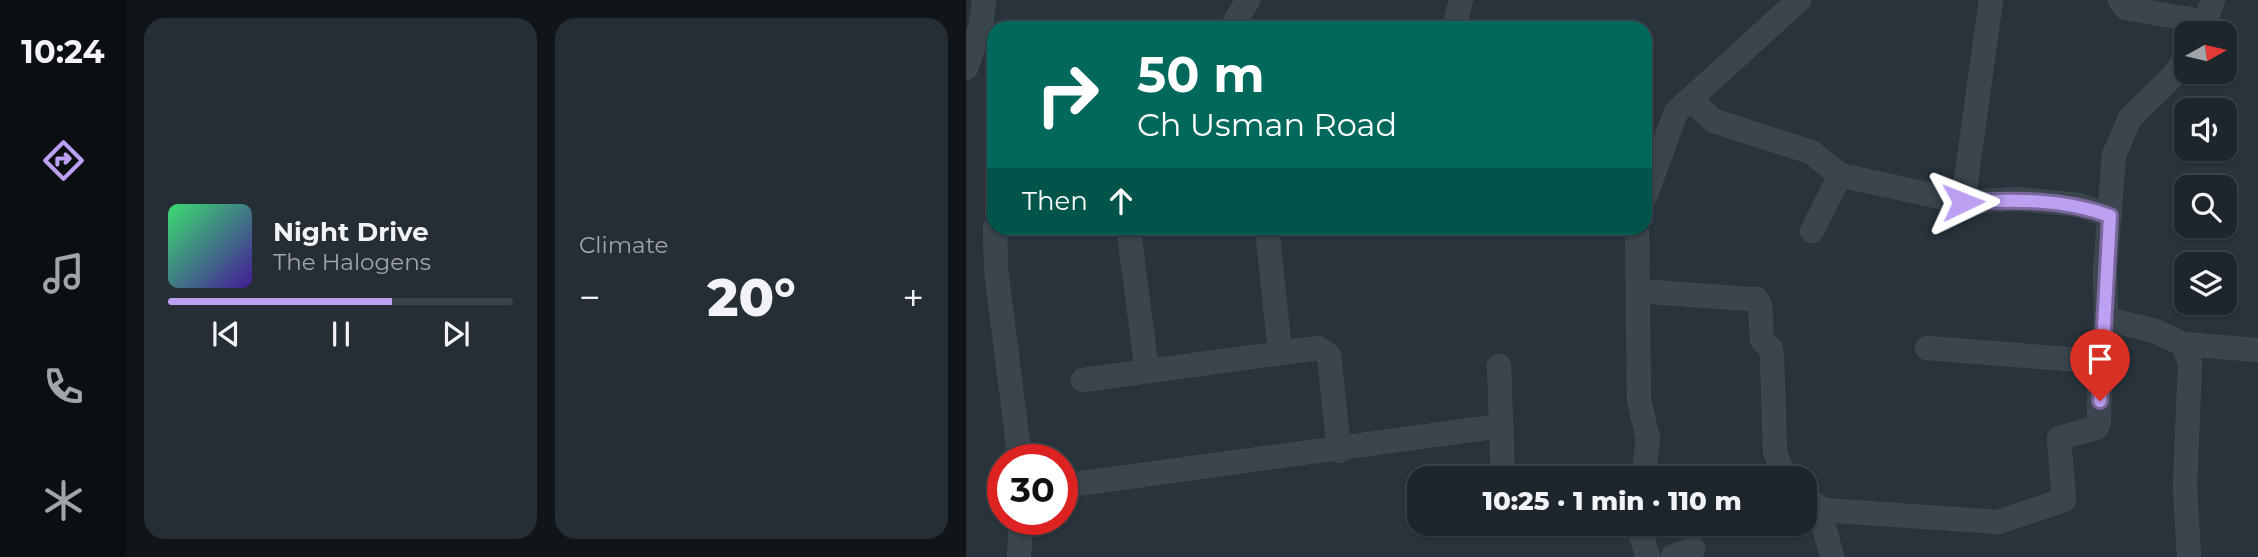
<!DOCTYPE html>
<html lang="en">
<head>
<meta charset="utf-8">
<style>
	body { margin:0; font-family:Montserrat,sans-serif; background:#262e35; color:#f1f3f6; height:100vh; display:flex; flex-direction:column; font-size:26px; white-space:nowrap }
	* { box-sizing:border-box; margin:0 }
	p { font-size:23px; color:#a1a5aa }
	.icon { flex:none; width:38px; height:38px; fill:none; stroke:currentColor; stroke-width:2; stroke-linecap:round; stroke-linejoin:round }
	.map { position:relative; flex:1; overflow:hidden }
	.drawer { display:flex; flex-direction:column; gap:18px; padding:18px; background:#101519; width:840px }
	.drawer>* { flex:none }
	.banner { position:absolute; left:21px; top:21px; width:665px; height:214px; border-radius:21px; box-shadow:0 2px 5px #0004,0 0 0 2px #3c4349; background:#00695c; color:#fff; overflow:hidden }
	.needle { width:46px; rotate:82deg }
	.tools { position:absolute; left:1208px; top:21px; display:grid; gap:14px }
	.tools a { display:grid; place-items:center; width:63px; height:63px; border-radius:14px; background:#1e262d; box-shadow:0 2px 5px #0004,0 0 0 2px #3c4349; font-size:35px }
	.speed { position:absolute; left:21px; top:444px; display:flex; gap:14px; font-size:35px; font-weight:700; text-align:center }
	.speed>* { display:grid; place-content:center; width:91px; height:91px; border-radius:50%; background:#1e262d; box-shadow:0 2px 5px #0004,0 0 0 2px #3c4349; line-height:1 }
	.speed .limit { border:10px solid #d22; background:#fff; color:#111 }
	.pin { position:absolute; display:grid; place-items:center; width:60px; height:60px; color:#fff; margin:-72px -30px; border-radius:50% 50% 50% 0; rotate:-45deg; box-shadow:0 0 7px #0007 }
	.pin .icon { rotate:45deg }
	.me { position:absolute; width:77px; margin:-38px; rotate:88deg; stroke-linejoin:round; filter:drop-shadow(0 0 5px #0008) }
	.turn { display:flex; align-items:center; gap:24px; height:147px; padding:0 35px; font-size:32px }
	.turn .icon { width:91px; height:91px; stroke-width:2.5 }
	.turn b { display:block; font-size:49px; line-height:60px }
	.then { display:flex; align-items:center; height:66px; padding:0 35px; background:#0003; gap:14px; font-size:26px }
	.big { font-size:52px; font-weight:800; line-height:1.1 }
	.drawer .card { flex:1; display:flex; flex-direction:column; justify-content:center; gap:10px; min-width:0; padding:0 24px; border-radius:21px; background:#262e35 }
	.song { display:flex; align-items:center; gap:21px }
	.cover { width:84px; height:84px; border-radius:10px; background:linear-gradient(135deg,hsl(140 70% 55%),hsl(260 70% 35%)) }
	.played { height:7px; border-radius:4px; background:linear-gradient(90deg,#bca0f2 65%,#3c4349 65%) }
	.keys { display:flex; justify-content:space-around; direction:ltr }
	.heat { display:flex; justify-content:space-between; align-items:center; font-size:38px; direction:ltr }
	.drawer .tiles { flex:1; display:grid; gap:18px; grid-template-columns:repeat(2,1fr) }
	.trip { position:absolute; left:441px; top:466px; width:410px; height:70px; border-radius:21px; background:#1e262d; box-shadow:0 2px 5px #0004,0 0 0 2px #3c4349; font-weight:800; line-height:70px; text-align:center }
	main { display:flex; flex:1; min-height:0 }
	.menu { display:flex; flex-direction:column; width:126px; justify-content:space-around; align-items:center; background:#0c0f12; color:#a1a5aa }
	.menu .icon { width:49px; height:49px }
	.menu .current { color:#bca0f2 }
	.menu b { font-size:32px; color:#f1f3f6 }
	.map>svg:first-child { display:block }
</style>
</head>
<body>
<main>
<nav class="menu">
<b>10:24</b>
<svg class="icon current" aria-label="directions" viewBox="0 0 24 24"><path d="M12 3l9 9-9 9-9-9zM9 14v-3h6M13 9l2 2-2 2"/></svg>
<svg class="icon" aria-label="music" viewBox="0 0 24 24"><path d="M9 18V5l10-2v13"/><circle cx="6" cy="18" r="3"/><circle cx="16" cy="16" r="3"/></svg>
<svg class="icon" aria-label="phone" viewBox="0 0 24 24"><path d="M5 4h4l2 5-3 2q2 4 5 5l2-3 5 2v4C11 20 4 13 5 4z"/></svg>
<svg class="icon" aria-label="climate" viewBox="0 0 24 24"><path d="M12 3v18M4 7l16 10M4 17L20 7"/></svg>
</nav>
<section class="drawer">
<div class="tiles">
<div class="card">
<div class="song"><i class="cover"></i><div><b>Night Drive</b><p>The Halogens</p></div></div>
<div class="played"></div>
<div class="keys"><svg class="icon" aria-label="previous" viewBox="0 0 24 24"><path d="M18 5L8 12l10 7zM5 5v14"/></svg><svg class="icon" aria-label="pause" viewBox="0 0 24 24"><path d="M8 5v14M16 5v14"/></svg><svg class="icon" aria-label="next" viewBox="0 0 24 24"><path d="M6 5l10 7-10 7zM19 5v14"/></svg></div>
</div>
<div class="card"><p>Climate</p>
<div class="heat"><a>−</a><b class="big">20°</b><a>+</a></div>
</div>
</div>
</section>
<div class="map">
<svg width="1292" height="557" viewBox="0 0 1292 557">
	<rect width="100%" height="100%" fill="#28333c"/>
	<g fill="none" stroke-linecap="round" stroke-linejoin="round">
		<defs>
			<g id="minor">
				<polyline points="1154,0 1160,8 1239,22"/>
				<polyline points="265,28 282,0"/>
				<polyline points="488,28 495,0"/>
				<polyline points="1235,33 1247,0"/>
				<polyline points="0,68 15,25 18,0"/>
				<polyline points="724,99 748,121 845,152 874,175 997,202 1053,199 1113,205 1144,216"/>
				<polyline points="679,197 710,112 833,0"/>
				<polyline points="997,202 1025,0"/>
				<polyline points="29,228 30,269 54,460"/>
				<polyline points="301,228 314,352"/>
				<polyline points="671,228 673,400 682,439 677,478"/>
				<polyline points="846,231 874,175"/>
				<polyline points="163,233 181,371"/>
				<polyline points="672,291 783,299 790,299 794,305 796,340 805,349 806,356 809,452 819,478"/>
				<polyline points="1140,319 1189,331 1217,344 1224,363 1219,487 1223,557"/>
				<polyline points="1217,344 1292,350"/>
				<polyline points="961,348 1114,360 1134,358"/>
				<polyline points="533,366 537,478"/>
				<polyline points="117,380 352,348 363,355 373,451"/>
				<polyline points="96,486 534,426"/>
				<polyline points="838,497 857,510"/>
				<polyline points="671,523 682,557"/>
				<polyline points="53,557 55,520"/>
				<polyline points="707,557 727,549"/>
				<polyline points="866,557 855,515 857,510 1032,522 1098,500 1093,438 1130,428 1133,423 1134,358 1140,319 1139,271 1148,155 1164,118 1208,75 1220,57"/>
			</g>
		</defs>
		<use href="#minor" stroke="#444e56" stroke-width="24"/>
		<use href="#minor" stroke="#3b454d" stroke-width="23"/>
	</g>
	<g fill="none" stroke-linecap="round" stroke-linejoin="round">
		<defs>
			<path id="route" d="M997 202C1049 200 1095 198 1144 216L1134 401"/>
		</defs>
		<use href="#route" stroke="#7a689d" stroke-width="18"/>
		<use href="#route" stroke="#bca0f2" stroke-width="12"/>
	</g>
</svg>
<div class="tools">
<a><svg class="needle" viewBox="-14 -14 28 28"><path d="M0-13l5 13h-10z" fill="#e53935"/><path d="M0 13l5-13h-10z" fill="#a1a5aa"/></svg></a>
<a><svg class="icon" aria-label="sound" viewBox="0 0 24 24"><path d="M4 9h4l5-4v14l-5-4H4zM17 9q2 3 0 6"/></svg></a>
<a><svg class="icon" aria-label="search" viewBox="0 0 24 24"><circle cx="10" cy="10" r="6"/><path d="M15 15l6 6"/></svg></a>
<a><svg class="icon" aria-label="layers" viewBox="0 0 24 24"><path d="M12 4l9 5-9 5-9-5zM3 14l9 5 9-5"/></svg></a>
</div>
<div class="speed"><div class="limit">30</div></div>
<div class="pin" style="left:1134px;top:401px;background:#d93025"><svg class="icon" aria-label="arrive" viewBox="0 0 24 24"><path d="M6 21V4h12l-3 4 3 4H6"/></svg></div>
<svg class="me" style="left:997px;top:202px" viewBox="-20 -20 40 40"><path d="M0-17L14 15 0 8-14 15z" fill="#bca0f2" stroke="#fff" stroke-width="4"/></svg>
<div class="trip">10:25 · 1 min · 110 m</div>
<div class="banner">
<div class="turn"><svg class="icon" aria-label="right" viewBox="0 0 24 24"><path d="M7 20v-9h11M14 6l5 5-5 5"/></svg><div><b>50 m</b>Ch Usman Road</div></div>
<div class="then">Then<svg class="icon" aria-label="ahead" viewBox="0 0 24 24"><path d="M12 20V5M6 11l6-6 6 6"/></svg></div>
</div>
</div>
</main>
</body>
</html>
